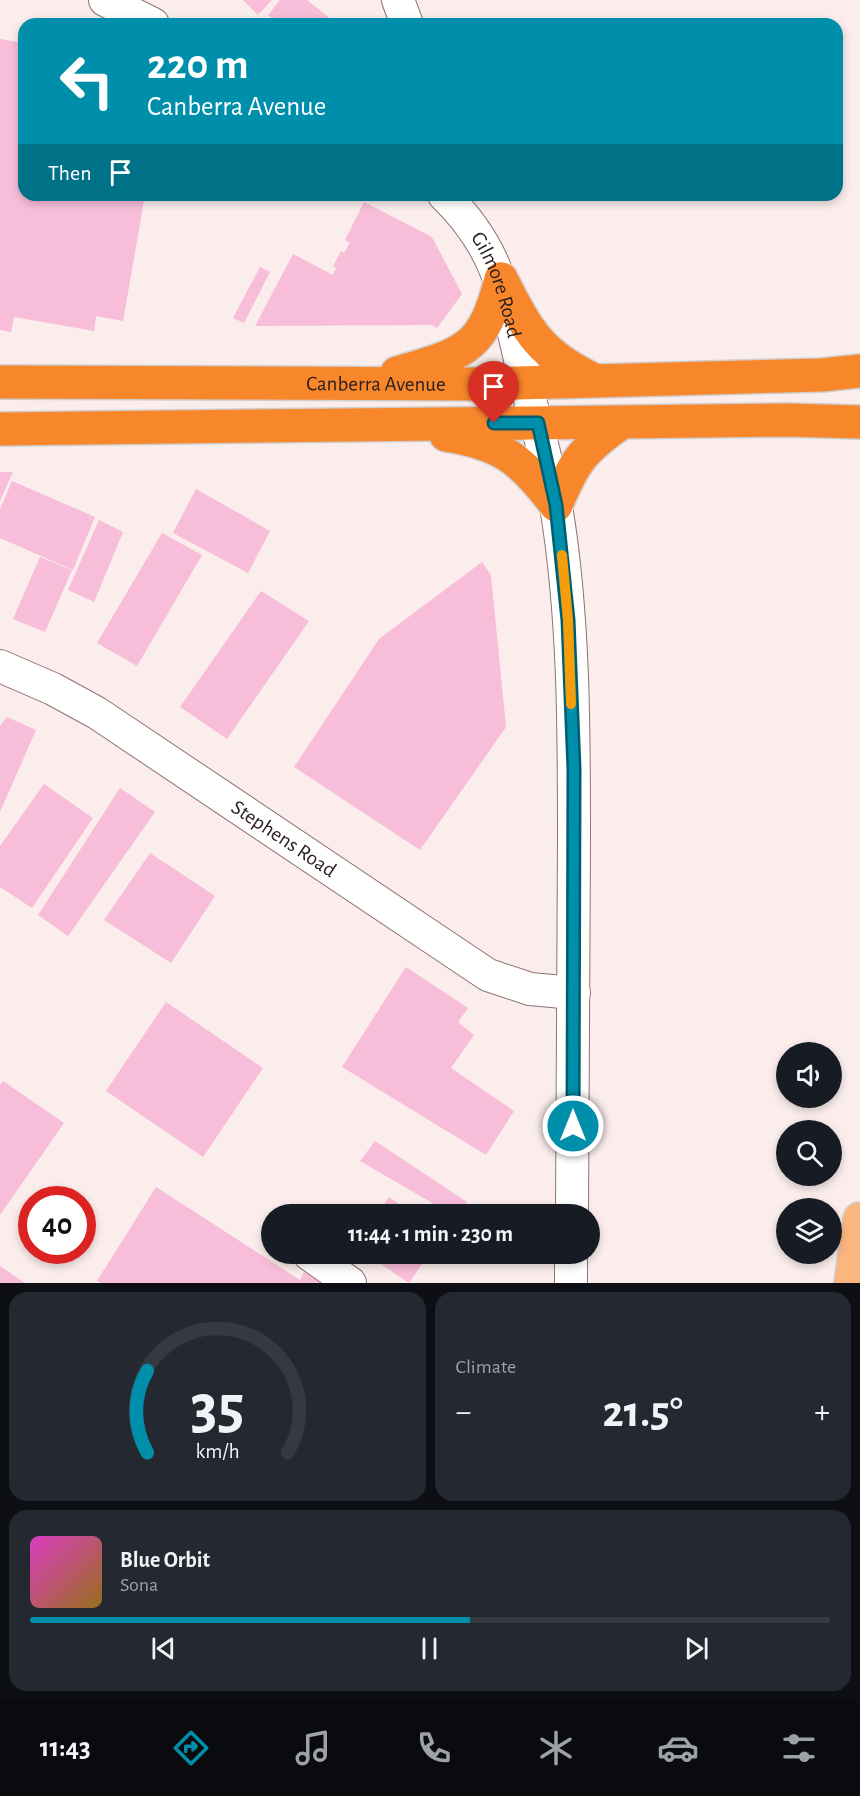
<!DOCTYPE html>
<html lang="en">
<head>
<meta charset="utf-8">
<style>
	body { margin:0; font-family:"Alegreya Sans",sans-serif; background:#242831; color:#f1f3f6; height:100vh; display:flex; flex-direction:column; font-size:22px; white-space:nowrap }
	* { box-sizing:border-box; margin:0 }
	p { font-size:20px; color:#9ea1a6 }
	.icon { flex:none; width:33px; height:33px; fill:none; stroke:currentColor; stroke-width:2; stroke-linecap:round; stroke-linejoin:round }
	.map { position:relative; height:1283px; overflow:hidden }
	.side { display:flex; flex-direction:column; gap:9px; padding:9px; background:#0d0f14; flex:1 }
	.side>* { flex:none }
	.hud { position:absolute; left:18px; top:18px; width:825px; height:183px; border-radius:18px; box-shadow:0 3px 9px #0003; background:#008faa; color:#fff; overflow:hidden }
	.controls { position:absolute; left:776px; top:1042px; display:grid; gap:12px }
	.controls a { display:grid; place-items:center; width:66px; height:66px; border-radius:50%; background:#171b24; box-shadow:0 3px 9px #0003; font-size:30px }
	.speed { position:absolute; left:18px; top:1186px; display:flex; gap:12px; font-size:30px; font-weight:700; text-align:center }
	.speed>* { display:grid; place-content:center; width:78px; height:78px; border-radius:50%; background:#171b24; box-shadow:0 3px 9px #0003; line-height:1 }
	.speed .limit { border:9px solid #d22; background:#fff; color:#111 }
	.pin { position:absolute; display:grid; place-items:center; width:51px; height:51px; color:#fff; margin:-62px -26px; border-radius:50% 50% 50% 0; rotate:-45deg; box-shadow:0 0 6px #0007 }
	.pin .icon { rotate:45deg }
	.me { position:absolute; width:66px; margin:-33px; rotate:0deg; stroke-linejoin:round; filter:drop-shadow(0 0 4px #0008) }
	.turn { display:flex; align-items:center; gap:21px; height:126px; padding:0 30px; font-size:27px }
	.turn .icon { width:78px; height:78px; stroke-width:2.5 }
	.turn b { display:block; font-size:42px; line-height:51px }
	.then { display:flex; align-items:center; height:57px; padding:0 30px; background:#0003; gap:12px; font-size:22px }
	.big { font-size:45px; font-weight:700; line-height:1.1 }
	.side .card { flex:1; display:flex; flex-direction:column; justify-content:center; gap:9px; min-width:0; padding:0 21px; border-radius:18px; background:#242831 }
	.side .dial { align-items:center; gap:0 }
	.dial svg { height:156px; overflow:visible; fill:none; stroke:#363941; stroke-width:7; stroke-linecap:round; text-anchor:middle }
	.dial text { fill:#f1f3f6; stroke:none }
	.song { display:flex; align-items:center; gap:18px }
	.cover { width:72px; height:72px; border-radius:9px; background:linear-gradient(135deg,hsl(310 70% 55%),hsl(40 70% 35%)) }
	.played { height:6px; border-radius:3px; background:linear-gradient(90deg,#008faa 55%,#363941 55%) }
	.keys { display:flex; justify-content:space-around; direction:ltr }
	.heat { display:flex; justify-content:space-between; align-items:center; font-size:33px; direction:ltr }
	.side .tiles { flex:1; display:grid; gap:9px; grid-template-columns:1fr 1fr }
	.card:last-child { grid-column:span 2 }
	.trip { position:absolute; left:261px; top:1204px; width:339px; height:60px; border-radius:30px; background:#171b24; box-shadow:0 3px 9px #0003; font-weight:700; line-height:60px; text-align:center }
	.tab-bar { display:flex; height:96px; justify-content:space-around; align-items:center; background:#090b0e; color:#9ea1a6 }
	.tab-bar .icon { width:42px; height:42px }
	.tab-bar .active { color:#008faa }
	.tab-bar b { font-size:27px; color:#f1f3f6 }
	.map>svg:first-child { display:block }
</style>
</head>
<body>
<div class="map">
<svg width="860" height="1283" viewBox="0 0 860 1283">
	<rect width="100%" height="100%" fill="#faedec"/>
	<g fill="#f8bdd9">
		<polygon points="243,0 272,0 258,15"/>
		<polygon points="280,0 307,0 337,24 280,24 268,15"/>
		<polygon points="0,39 24,43 24,195 145,195 123,321 96,316 94,331 14,317 11,332 0,330"/>
		<polygon points="364,202 432,237 462,294 437,328 432,325 255,326 293,254 333,275 336,268 333,266 341,251 344,253 350,243 345,240"/>
		<polygon points="260,267 270,272 244,323 233,318"/>
		<polygon points="0,472 13,472 0,501"/>
		<polygon points="12,481 95,517 73,570 0,538 0,509"/>
		<polygon points="196,489 270,531 248,573 173,533"/>
		<polygon points="99,520 123,532 94,602 68,590"/>
		<polygon points="162,533 202,555 137,666 97,643"/>
		<polygon points="40,557 72,570 45,632 13,619"/>
		<polygon points="482,562 491,575 506,727 420,850 294,767 379,639"/>
		<polygon points="261,591 309,621 227,739 180,707"/>
		<polygon points="7,717 36,730 0,812 0,726"/>
		<polygon points="44,784 93,818 32,908 0,887 0,846"/>
		<polygon points="120,788 155,812 68,936 38,915"/>
		<polygon points="150,853 215,896 171,963 104,920"/>
		<polygon points="406,967 468,1008 458,1022 474,1035 451,1068 514,1111 486,1155 342,1067"/>
		<polygon points="166,1002 263,1068 203,1157 106,1091"/>
		<polygon points="3,1081 64,1123 0,1215 0,1085"/>
		<polygon points="375,1141 467,1202 458,1215 453,1215 360,1161"/>
		<polygon points="156,1187 300,1280 304,1272 323,1283 101,1283 97,1281"/>
		<polygon points="389,1197 415,1215 376,1215"/>
		<polygon points="366,1254 429,1254 409,1283"/>
		<polygon points="0,1266 25,1283 0,1283"/>
	</g>
	<g fill="none" stroke-linecap="round" stroke-linejoin="round">
		<defs>
			<g id="minor">
				<polyline points="105,0 153,24"/>
				<polyline points="398,0 407,24"/>
				<path id="s1" d="M444 195C505 254 506 307 526 384 536 425 549 465 556 506 574 615 574 727 574 837 574 963 573 1089 572 1215"/>
				<path id="s2" d="M0 666 53 689 97 713 488 975 530 989 574 993"/>
				<polyline points="309,1254 350,1283"/>
				<polyline points="571,1283 571,1254"/>
			</g>
			<polyline id="major" points="851,1283 860,1219"/>
			<g id="highway">
				<path d="M501 279C528 331 539 354 594 380"/>
				<path d="M397 373C464 353 483 351 501 279"/>
				<path id="s3" d="M0 382 480 384 822 375 860 371"/>
				<polyline points="0,429 787,420 860,422"/>
				<path d="M446 435C503 444 522 460 556 505"/>
				<path d="M556 505C574 462 582 450 621 423"/>
			</g>
		</defs>
		<use href="#minor" stroke="#8f7271" stroke-width="34"/>
		<use href="#major" stroke="#d1cece" stroke-width="36"/>
		<use href="#highway" stroke="#d1cece" stroke-width="36"/>
		<use href="#minor" stroke="#fff" stroke-width="32"/>
		<use href="#major" stroke="#fbb67f" stroke-width="33"/>
		<use href="#highway" stroke="#f8862a" stroke-width="33"/>
	</g>
	<g fill="none" stroke-linecap="round" stroke-linejoin="round">
		<defs>
			<polyline id="route" points="494,423 538,423 556,505 568,620 574,769 573,1126"/>
		</defs>
		<use href="#route" stroke="#005d6e" stroke-width="15"/>
		<use href="#route" stroke="#008faa" stroke-width="10"/>
		<polyline stroke="#f59e0b" stroke-width="10" points="562,555 568,620 571,704"/>
	</g>
	<g text-anchor="middle" dominant-baseline="central" stroke-width="5" stroke-linejoin="round" paint-order="stroke">
		<g font-size="21" fill="#2c2020" stroke="#fefefe">
			<text stroke="none"><textPath href="#s1" startOffset="106">Gilmore Road</textPath></text>
			<text stroke="none"><textPath href="#s3" startOffset="376">Canberra Avenue</textPath></text>
			<text stroke="none"><textPath href="#s2" startOffset="333">Stephens Road</textPath></text>
		</g>
	</g>
</svg>
<div class="controls">
<a><svg class="icon" aria-label="sound" viewBox="0 0 24 24"><path d="M4 9h4l5-4v14l-5-4H4zM17 9q2 3 0 6"/></svg></a>
<a><svg class="icon" aria-label="search" viewBox="0 0 24 24"><circle cx="10" cy="10" r="6"/><path d="M15 15l6 6"/></svg></a>
<a><svg class="icon" aria-label="layers" viewBox="0 0 24 24"><path d="M12 4l9 5-9 5-9-5zM3 14l9 5 9-5"/></svg></a>
</div>
<div class="speed"><div class="limit">40</div></div>
<div class="pin" style="left:494px;top:423px;background:#d93025"><svg class="icon" aria-label="arrive" viewBox="0 0 24 24"><path d="M6 21V4h12l-3 4 3 4H6"/></svg></div>
<svg class="me" style="left:573px;top:1126px" viewBox="-20 -20 40 40"><circle r="17" fill="#008faa" stroke="#fff" stroke-width="3"/><path d="M0-11L8 9 0 5-8 9z" fill="#fff"/></svg>
<div class="trip">11:44 · 1 min · 230 m</div>
<div class="hud">
<div class="turn"><svg class="icon" aria-label="left" viewBox="0 0 24 24"><path d="M17 20v-9H6M10 6l-5 5 5 5"/></svg><div><b>220 m</b>Canberra Avenue</div></div>
<div class="then">Then<svg class="icon" aria-label="arrive" viewBox="0 0 24 24"><path d="M6 21V4h12l-3 4 3 4H6"/></svg></div>
</div>
</div>
<section class="side">
<div class="tiles">
<div class="card dial"><svg viewBox="0 0 100 80">
<path d="M14 69A42 42 0 1 1 86 69"/>
<path d="M14 69A42 42 0 0 1 14 27" stroke="#008faa"/>
<text x="50" y="56" font-size="32" font-weight="700">35</text>
<text x="50" y="72" font-size="11">km/h</text>
</svg></div>
<div class="card"><p>Climate</p>
<div class="heat"><a>−</a><b class="big">21.5°</b><a>+</a></div>
</div>
<div class="card">
<div class="song"><i class="cover"></i><div><b>Blue Orbit</b><p>Sona</p></div></div>
<div class="played"></div>
<div class="keys"><svg class="icon" aria-label="previous" viewBox="0 0 24 24"><path d="M18 5L8 12l10 7zM5 5v14"/></svg><svg class="icon" aria-label="pause" viewBox="0 0 24 24"><path d="M8 5v14M16 5v14"/></svg><svg class="icon" aria-label="next" viewBox="0 0 24 24"><path d="M6 5l10 7-10 7zM19 5v14"/></svg></div>
</div>
</div>
</section>
<nav class="tab-bar">
<b>11:43</b>
<svg class="icon active" aria-label="directions" viewBox="0 0 24 24"><path d="M12 3l9 9-9 9-9-9zM9 14v-3h6M13 9l2 2-2 2"/></svg>
<svg class="icon" aria-label="music" viewBox="0 0 24 24"><path d="M9 18V5l10-2v13"/><circle cx="6" cy="18" r="3"/><circle cx="16" cy="16" r="3"/></svg>
<svg class="icon" aria-label="phone" viewBox="0 0 24 24"><path d="M5 4h4l2 5-3 2q2 4 5 5l2-3 5 2v4C11 20 4 13 5 4z"/></svg>
<svg class="icon" aria-label="climate" viewBox="0 0 24 24"><path d="M12 3v18M4 7l16 10M4 17L20 7"/></svg>
<svg class="icon" aria-label="car" viewBox="0 0 24 24"><path d="M5 17H2v-5l4-1 3-4h7l3 4 3 1v5h-3M9 17h6M6 11h13"/><circle cx="7" cy="17" r="2"/><circle cx="17" cy="17" r="2"/></svg>
<svg class="icon" aria-label="filters" viewBox="0 0 24 24"><path d="M4 7h16M4 17h16"/><circle cx="9" cy="7" r="2"/><circle cx="15" cy="17" r="2"/></svg>
</nav>
</body>
</html>
